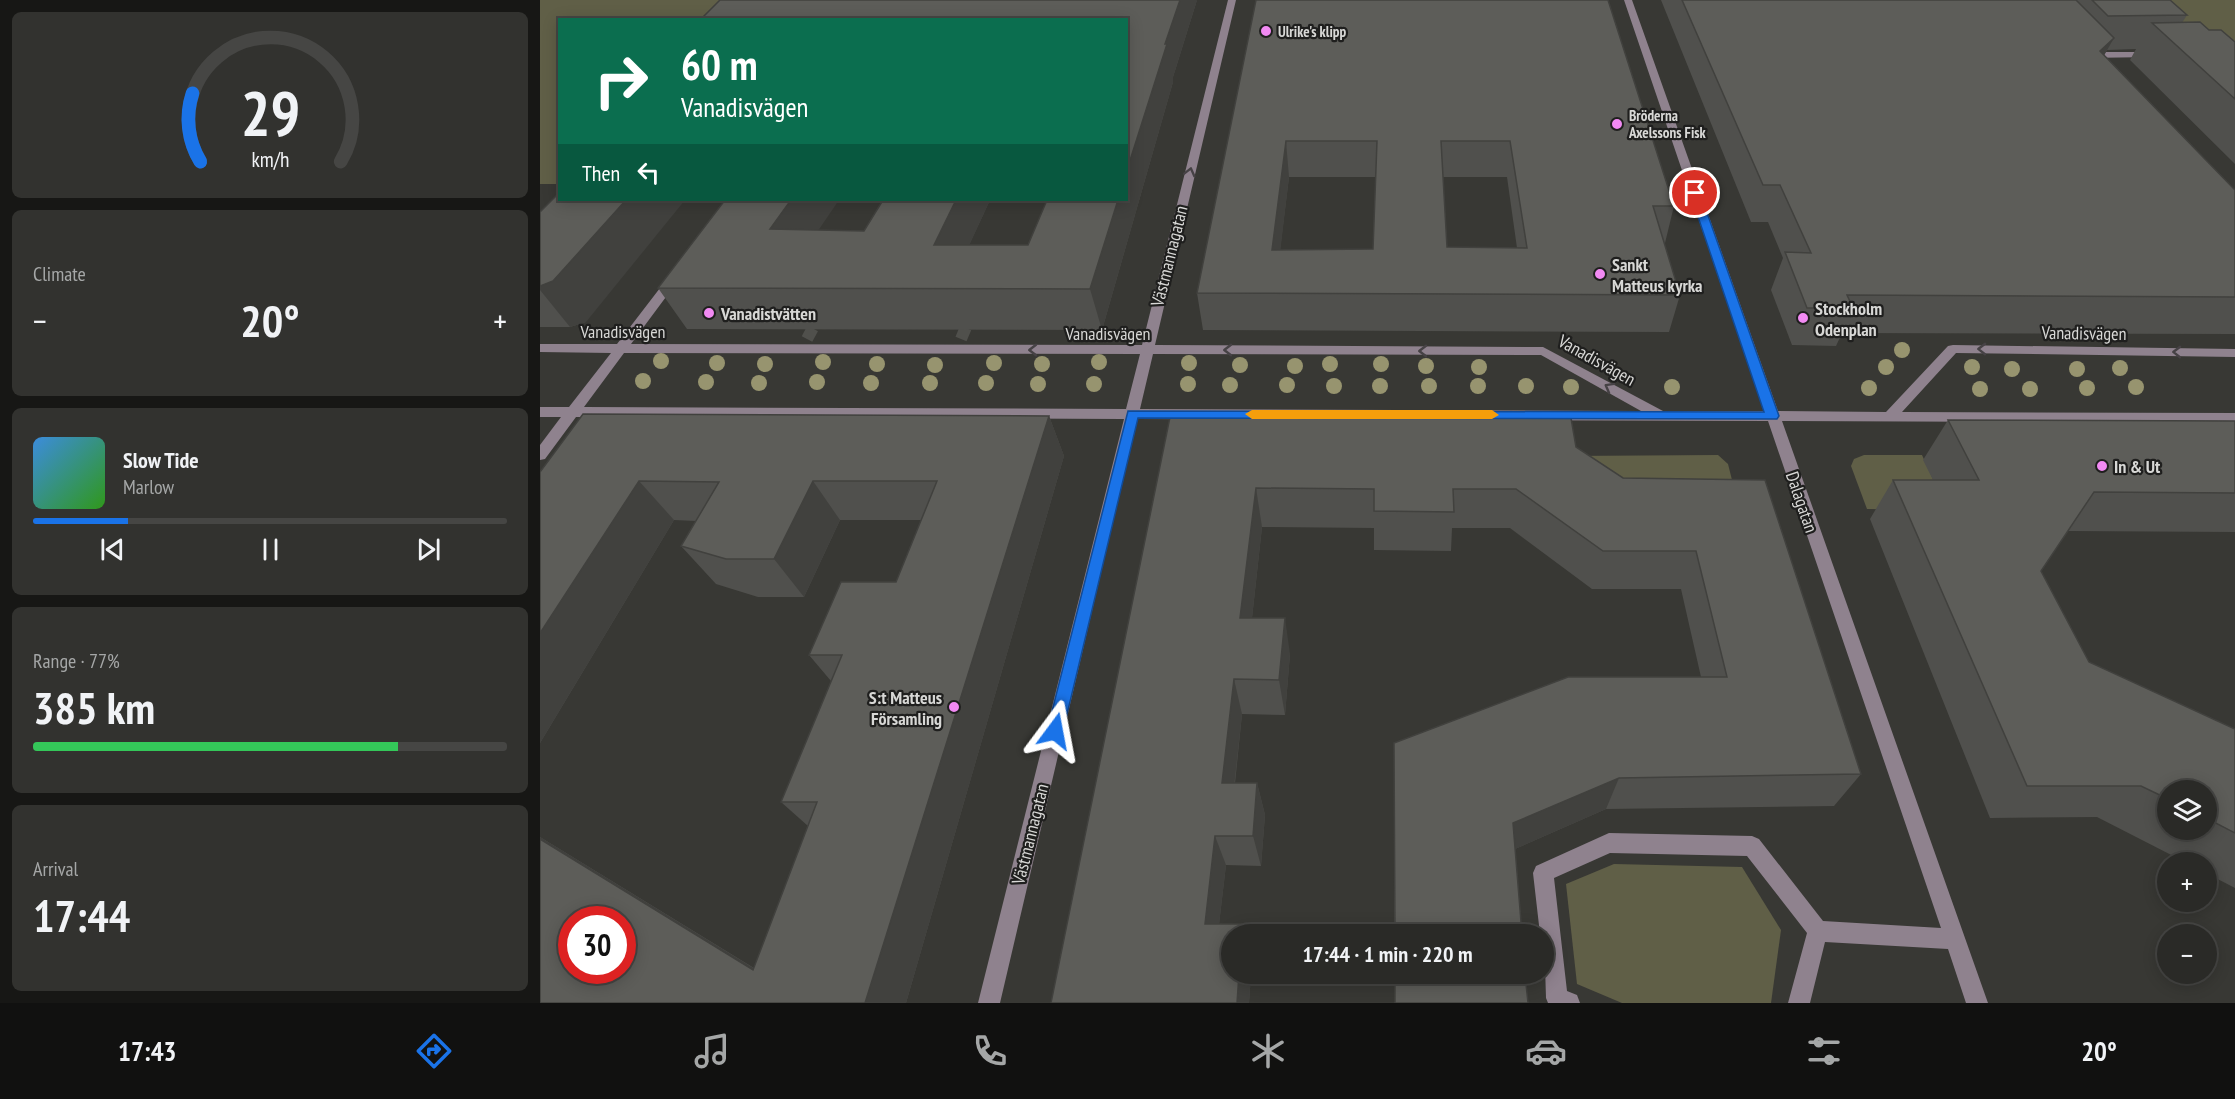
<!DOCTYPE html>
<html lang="en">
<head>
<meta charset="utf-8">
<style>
	body { margin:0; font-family:"PT Sans Narrow",sans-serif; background:#32322f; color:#f1f3f6; height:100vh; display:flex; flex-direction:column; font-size:22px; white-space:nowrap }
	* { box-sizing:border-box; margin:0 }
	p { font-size:20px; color:#a5a7a7 }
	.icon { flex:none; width:33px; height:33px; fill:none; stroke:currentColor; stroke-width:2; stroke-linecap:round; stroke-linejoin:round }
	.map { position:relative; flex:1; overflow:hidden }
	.sheet { display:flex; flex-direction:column; gap:12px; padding:12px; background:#171715; width:540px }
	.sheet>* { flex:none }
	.top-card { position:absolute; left:18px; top:18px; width:570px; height:183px; border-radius:0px; box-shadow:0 3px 15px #0003,0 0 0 2px #464644; background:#0b6e4f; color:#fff; overflow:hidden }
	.fabs { position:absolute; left:1617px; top:780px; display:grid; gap:12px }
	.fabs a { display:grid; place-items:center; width:60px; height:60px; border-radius:50%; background:#2a2a27; box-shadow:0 3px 15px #0003,0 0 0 2px #464644; font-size:30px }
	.speed { position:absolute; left:18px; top:906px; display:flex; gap:12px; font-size:30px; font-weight:700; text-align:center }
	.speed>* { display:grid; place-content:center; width:78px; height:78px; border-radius:50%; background:#2a2a27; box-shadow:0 3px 15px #0003,0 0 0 2px #464644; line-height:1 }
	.speed .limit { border:9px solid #d22; background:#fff; color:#111 }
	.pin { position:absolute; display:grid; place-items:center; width:51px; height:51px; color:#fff; margin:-26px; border:3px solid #fff; border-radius:50%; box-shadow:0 2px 6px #0007 }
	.me { position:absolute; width:66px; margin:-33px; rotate:13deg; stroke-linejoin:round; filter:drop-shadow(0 0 4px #0008) }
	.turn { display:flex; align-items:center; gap:21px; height:126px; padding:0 24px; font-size:27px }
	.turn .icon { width:78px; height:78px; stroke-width:2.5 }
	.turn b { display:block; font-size:42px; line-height:51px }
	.then { display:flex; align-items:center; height:57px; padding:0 24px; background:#0003; gap:12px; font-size:22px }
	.big { font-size:45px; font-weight:600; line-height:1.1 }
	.sheet .tile { flex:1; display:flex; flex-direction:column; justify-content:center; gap:9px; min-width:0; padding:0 21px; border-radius:9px; background:#32322f }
	.sheet .dial { align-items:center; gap:0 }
	.dial svg { height:156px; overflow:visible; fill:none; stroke:#464644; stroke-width:7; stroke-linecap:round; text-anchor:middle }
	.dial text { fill:#f1f3f6; stroke:none }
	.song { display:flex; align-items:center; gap:18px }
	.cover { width:72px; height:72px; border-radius:9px; background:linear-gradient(135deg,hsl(210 70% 55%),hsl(110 70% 35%)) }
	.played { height:6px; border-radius:3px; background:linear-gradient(90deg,#1a73e8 20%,#464644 20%) }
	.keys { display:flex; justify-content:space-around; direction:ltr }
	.heat { display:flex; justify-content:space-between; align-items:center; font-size:33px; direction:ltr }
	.charge { height:9px; border-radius:4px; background:linear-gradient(90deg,#34c759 77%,#464644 0) }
	.trip { position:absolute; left:681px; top:924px; width:333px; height:60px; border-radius:30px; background:#2a2a27; box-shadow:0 3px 15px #0003,0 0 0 2px #464644; font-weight:600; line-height:60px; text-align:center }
	.tab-bar { display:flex; height:96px; justify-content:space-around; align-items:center; background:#111110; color:#a5a7a7 }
	.tab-bar .icon { width:42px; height:42px }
	.tab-bar .selected { color:#1a73e8 }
	.tab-bar b { font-size:27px; color:#f1f3f6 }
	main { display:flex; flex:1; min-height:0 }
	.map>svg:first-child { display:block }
</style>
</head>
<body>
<main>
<section class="sheet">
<div class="tile dial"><svg viewBox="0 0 100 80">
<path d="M14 69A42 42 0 1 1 86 69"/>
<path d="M14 69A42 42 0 0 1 10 34" stroke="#1a73e8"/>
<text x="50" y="56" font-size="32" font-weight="700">29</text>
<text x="50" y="72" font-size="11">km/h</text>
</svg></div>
<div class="tile"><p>Climate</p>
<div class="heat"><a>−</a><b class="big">20°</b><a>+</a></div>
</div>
<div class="tile">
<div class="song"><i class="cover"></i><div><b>Slow Tide</b><p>Marlow</p></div></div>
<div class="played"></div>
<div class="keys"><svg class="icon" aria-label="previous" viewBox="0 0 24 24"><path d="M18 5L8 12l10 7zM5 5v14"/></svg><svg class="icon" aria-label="pause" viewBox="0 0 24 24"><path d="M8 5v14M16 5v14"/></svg><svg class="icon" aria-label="next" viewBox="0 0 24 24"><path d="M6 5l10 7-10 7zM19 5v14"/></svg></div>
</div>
<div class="tile"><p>Range · 77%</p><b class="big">385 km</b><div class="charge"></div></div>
<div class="tile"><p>Arrival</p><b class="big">17:44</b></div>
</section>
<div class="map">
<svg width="1695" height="1003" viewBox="0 0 1695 1003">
	<rect width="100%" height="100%" fill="#383834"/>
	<g fill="#605f47">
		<polygon points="0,0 223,0 204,19 20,20 19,184 0,184"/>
		<polygon points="1624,0 1695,0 1695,47 1580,46"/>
		<polygon points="1178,455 1188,464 1199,508 1082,509 1025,456"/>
		<polygon points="1324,455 1382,455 1407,510 1327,509 1311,466 1314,459"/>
		<polygon points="1074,864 1202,867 1241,930 1231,1003 1082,1003 1037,984 1026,884"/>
	</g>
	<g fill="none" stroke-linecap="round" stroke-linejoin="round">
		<g stroke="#50504c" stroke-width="12" stroke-dasharray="12 6" stroke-linecap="butt">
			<polyline points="267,339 280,315"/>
			<polyline points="421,339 429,320"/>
		</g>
		<g fill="#8f828e" fill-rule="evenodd">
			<path d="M688 0H696L615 345 1003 347 1123 411H1224L1084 0H1092L1238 411 1346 412 1408 346 1413 345 1695 349V357L1416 353 1362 412 1695 413V423L1242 421 1448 1003H1426L1408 949 1285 942 1270 1003H1248L1267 933 1207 856 1070 853 1014 878 1027 991 1037 995 1040 1003H1008L1006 998 1004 934H1000L993 873 996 866 1069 833 1212 836 1219 839 1283 921 1401 928 1228 421 597 419 460 1003H438L584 419 36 417 5 459 0 460V445L21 417H0V407H29L71 353 0 352V344H77L130 275 134 274 140 278 91 344 602 345ZM84 353 600 354 586 409 44 407ZM613 354 1001 355 1101 411 600 409Z"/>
			<polygon points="1611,52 1616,55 1614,57 1545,58 1540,55 1545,52"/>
		</g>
	</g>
	<g fill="#97946f">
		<circle cx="1362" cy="350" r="8"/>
		<circle cx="121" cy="361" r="8"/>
		<circle cx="283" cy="362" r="8"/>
		<circle cx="559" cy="362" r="8"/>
		<circle cx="177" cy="363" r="8"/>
		<circle cx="454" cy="363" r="8"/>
		<circle cx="649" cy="363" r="8"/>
		<circle cx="225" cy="364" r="8"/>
		<circle cx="337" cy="364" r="8"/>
		<circle cx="502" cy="364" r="8"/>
		<circle cx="790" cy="364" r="8"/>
		<circle cx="841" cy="364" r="8"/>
		<circle cx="395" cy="365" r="8"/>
		<circle cx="700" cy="365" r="8"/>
		<circle cx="755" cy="366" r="8"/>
		<circle cx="886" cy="366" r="8"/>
		<circle cx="939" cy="367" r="8"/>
		<circle cx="1346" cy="367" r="8"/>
		<circle cx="1432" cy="367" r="8"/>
		<circle cx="1580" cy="368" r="8"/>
		<circle cx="1472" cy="369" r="8"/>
		<circle cx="1537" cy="369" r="8"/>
		<circle cx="103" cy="381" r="8"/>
		<circle cx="166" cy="382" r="8"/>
		<circle cx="277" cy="382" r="8"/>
		<circle cx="219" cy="383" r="8"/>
		<circle cx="331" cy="383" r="8"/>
		<circle cx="390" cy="383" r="8"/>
		<circle cx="446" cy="383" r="8"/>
		<circle cx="498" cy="384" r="8"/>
		<circle cx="554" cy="384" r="8"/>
		<circle cx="648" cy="384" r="8"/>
		<circle cx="690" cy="385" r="8"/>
		<circle cx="747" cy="385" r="8"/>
		<circle cx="794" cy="386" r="8"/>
		<circle cx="840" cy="386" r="8"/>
		<circle cx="889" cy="386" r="8"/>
		<circle cx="938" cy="386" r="8"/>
		<circle cx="986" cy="386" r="8"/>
		<circle cx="1031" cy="387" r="8"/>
		<circle cx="1132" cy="387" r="8"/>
		<circle cx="1596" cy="387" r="8"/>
		<circle cx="1329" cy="388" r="8"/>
		<circle cx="1547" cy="388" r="8"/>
		<circle cx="1440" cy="389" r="8"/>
		<circle cx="1490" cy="389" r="8"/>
	</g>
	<g fill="#50504d" fill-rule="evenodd">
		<polygon points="657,0 633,77 633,82 562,330 147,329 118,288 279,230 324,231 343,200 450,200 429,245 488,245"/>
		<path d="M716 0 1134 206 1125 243H1124L1140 295 1129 332 663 330 657 293ZM749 177H836L833 249 740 250ZM903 177H967L977 248 907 247Z"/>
		<polygon points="1121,0 1630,0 1647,15 1642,23 1669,30 1695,42 1695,164 1590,60 1596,49 1567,50 1564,55 1695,190 1695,334 1302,333 1296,346 1252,345 1231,290 1243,258 1228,222 1211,222"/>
		<polygon points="0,212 46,322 30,327 0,327"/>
		<polygon points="509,416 524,456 366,1003 0,1003 0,837 214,968 268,826 241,802 291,681 269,655 356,582 381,520 300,520 264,597 218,597 176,584 141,546 156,521 134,520 0,743 0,472"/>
		<polygon points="630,417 1036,447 1083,478 1225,480 1321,774 1294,806 1066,809 975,849 982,934 854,934 854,776 1161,677 1141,589 1052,589 970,528 912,528 911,551 834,550 834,528 722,527 712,618 750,654 745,715 702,714 695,783 717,783 725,815 721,866 686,865 679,924 692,974 711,974 709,1003 511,1003"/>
		<path d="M1408 420 1695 421V532L1528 531 1501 571 1549 662 1695 729V888L1666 873V862H1645L1557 817 1450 818 1330 519 1353 480H1393L1383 460ZM1628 790H1666V830H1628Z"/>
	</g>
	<g fill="#41413e">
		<polygon points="640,0 657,0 633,77 633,82 562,330 550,289 578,200 586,200 586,173 625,44"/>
		<polygon points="1574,38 1554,73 1560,51"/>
		<polygon points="746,141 749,177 736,287 732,250"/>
		<polygon points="86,200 145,200 46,322 30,327 0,290 0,286"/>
		<polygon points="251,200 299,200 252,269 230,229"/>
		<polygon points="416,200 450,200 411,285 394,245"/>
		<polygon points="509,416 524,456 366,1003 325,1003"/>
		<polygon points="99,481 134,520 0,743 0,633"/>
		<polygon points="273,481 300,520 264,597 234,559"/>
		<polygon points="716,488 722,527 708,654 700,618"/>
		<polygon points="745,618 750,654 745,715 739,680"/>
		<polygon points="694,679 702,714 691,815 682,783"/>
		<polygon points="1079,778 1066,809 966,853 973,823"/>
		<polygon points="717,783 725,815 721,866 713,836"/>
		<polygon points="675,836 686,865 676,950 665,924"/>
		<polygon points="0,837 254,993 213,970 0,839"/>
		<polygon points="704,924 707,934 703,934"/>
		<polygon points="699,974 711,974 709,1003 697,1003"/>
	</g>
	<g fill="#5d5d59" stroke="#41413e" stroke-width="1.5" fill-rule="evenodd">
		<polygon points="180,0 640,0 625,44 627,44 586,173 586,20 160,20"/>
		<path d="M716 0H1068L1134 206H1113L1140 295 657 293ZM746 141H837L833 249 732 250ZM901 141H970L987 248 907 247Z"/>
		<polygon points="1142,0 1536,0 1574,38 1560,51 1695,190 1695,297 1307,295 1313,308 1267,308 1245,252 1271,253 1240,185 1223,185"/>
		<polygon points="1552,0 1630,0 1647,15 1568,16"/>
		<polygon points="1660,22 1669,30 1681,30 1695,42 1695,99 1612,23"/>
		<polygon points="20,192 20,200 86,200 13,281 0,286 0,212"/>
		<polygon points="185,200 251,200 230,229 324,231 343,200 416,200 394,245 488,245 507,200 578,200 550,289 118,288"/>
		<path d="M43 414 509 416 325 1003H0V839L213 970 277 802H241L302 655H269L301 582H356L397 481H273L234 559H186L141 546 179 482 99 481 0 633V472ZM32 920H82V970H32Z"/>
		<polygon points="630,417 1031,418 1036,447 1083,478 1225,480 1321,774 1079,778 973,823 982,934 855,934 854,743 1028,677 1187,677 1156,551 1063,551 976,489 913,489 914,512 834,511 834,489 716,488 700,618 745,618 739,680 694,679 682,783 717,783 713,836 675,836 665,924 704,924 703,934 692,934 692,974 699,974 697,1003 511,1003"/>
		<polygon points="1408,420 1695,421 1695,493 1554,492 1501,571 1549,662 1695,729 1695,833 1666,818 1666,790 1628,790 1628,799 1601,786 1487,786 1353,480 1439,480"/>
		<polygon points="855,974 985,974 988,1003 855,1003"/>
	</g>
	<defs><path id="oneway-chevron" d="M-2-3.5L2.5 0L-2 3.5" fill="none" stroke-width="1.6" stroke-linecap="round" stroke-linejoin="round" transform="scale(1.5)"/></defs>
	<g stroke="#464245">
		<use href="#oneway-chevron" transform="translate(650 172) rotate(-76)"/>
		<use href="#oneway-chevron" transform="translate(1442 349) rotate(-179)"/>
		<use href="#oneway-chevron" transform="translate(493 350) rotate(-180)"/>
		<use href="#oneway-chevron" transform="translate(688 350) rotate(-180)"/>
		<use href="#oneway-chevron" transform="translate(883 351) rotate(-180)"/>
		<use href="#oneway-chevron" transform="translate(1637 352) rotate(-179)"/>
		<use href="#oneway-chevron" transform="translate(1069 387) rotate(-151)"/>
	</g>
	<polygon fill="#1a73e8" stroke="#114b97" stroke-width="1.5" points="1155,190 1160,193 1239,416 1237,419 598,418 523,731 521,736 515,739 509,736 507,731 588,411 1224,412 1150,193"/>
	<polygon fill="#f59e0b" points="712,410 952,410 959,415 952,419 712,419 705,414"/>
	<g fill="#f28af3" stroke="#1f1f1e" stroke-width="2">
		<circle cx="726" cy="31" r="6"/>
		<circle cx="1077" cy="124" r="6"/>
		<circle cx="1060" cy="274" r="6"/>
		<circle cx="169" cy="313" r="6"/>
		<circle cx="1263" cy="318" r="6"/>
		<circle cx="1562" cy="466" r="6"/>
		<circle cx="414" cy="707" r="6"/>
	</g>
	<g text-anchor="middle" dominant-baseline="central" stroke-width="4.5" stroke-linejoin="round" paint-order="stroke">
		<g font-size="15" font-weight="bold" fill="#d8d8d6" stroke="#1f1f1e" text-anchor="start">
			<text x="738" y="31">Ulrike's klipp</text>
			<text x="1089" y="115">Bröderna<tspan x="1089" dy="17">Axelssons Fisk</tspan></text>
		</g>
		<g font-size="18" fill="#d8d8d6" stroke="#1f1f1e">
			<text transform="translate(629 256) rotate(-76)">Västmannagatan</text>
			<text x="83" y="331">Vanadisvägen</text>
			<text x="568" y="333">Vanadisvägen</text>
			<text transform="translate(1544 333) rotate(1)">Vanadisvägen</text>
			<text transform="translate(1057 360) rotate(29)">Vanadisvägen</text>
			<text transform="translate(1262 502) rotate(71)">Dalagatan</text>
			<text transform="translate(490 834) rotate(-76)">Västmannagatan</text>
		</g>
		<g font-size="18" font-weight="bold" fill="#d8d8d6" stroke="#1f1f1e" text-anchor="start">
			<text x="1072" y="264">Sankt<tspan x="1072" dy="21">Matteus kyrka</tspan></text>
			<text x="1275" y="308">Stockholm<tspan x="1275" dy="21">Odenplan</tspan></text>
			<text x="181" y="313">Vanadistvätten</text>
			<text x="1574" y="466">In &amp; Ut</text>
			<text x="402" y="697" text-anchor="end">S:t Matteus<tspan x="402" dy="21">Församling</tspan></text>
		</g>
	</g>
</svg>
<div class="fabs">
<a><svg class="icon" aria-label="layers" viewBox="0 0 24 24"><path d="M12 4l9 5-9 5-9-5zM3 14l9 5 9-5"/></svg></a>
<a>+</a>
<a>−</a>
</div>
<div class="speed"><div class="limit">30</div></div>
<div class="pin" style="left:1155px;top:193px;background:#d93025"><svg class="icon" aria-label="arrive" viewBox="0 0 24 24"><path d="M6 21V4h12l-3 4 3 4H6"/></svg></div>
<svg class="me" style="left:515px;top:731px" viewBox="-20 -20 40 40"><path d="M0-17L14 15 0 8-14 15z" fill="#1a73e8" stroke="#fff" stroke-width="4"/></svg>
<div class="trip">17:44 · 1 min · 220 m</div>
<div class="top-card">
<div class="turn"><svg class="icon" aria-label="right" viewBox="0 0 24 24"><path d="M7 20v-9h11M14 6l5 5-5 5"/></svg><div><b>60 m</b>Vanadisvägen</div></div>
<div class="then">Then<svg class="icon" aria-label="left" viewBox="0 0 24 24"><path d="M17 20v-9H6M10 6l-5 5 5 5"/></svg></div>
</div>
</div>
</main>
<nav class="tab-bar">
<b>17:43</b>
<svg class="icon selected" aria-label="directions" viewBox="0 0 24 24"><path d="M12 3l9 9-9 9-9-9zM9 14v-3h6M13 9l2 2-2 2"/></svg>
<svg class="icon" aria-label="music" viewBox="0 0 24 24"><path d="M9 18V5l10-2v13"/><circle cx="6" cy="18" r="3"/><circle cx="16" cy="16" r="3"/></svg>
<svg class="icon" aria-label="phone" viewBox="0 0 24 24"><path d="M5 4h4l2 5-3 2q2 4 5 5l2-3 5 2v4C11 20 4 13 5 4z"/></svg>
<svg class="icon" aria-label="climate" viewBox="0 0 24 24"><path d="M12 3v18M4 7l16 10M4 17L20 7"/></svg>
<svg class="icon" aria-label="car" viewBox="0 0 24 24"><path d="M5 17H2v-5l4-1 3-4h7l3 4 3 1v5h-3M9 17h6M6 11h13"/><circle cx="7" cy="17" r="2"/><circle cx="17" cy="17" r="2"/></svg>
<svg class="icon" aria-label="filters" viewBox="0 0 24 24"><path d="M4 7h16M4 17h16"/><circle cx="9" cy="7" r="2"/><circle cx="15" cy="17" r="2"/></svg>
<b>20°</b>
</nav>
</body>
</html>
